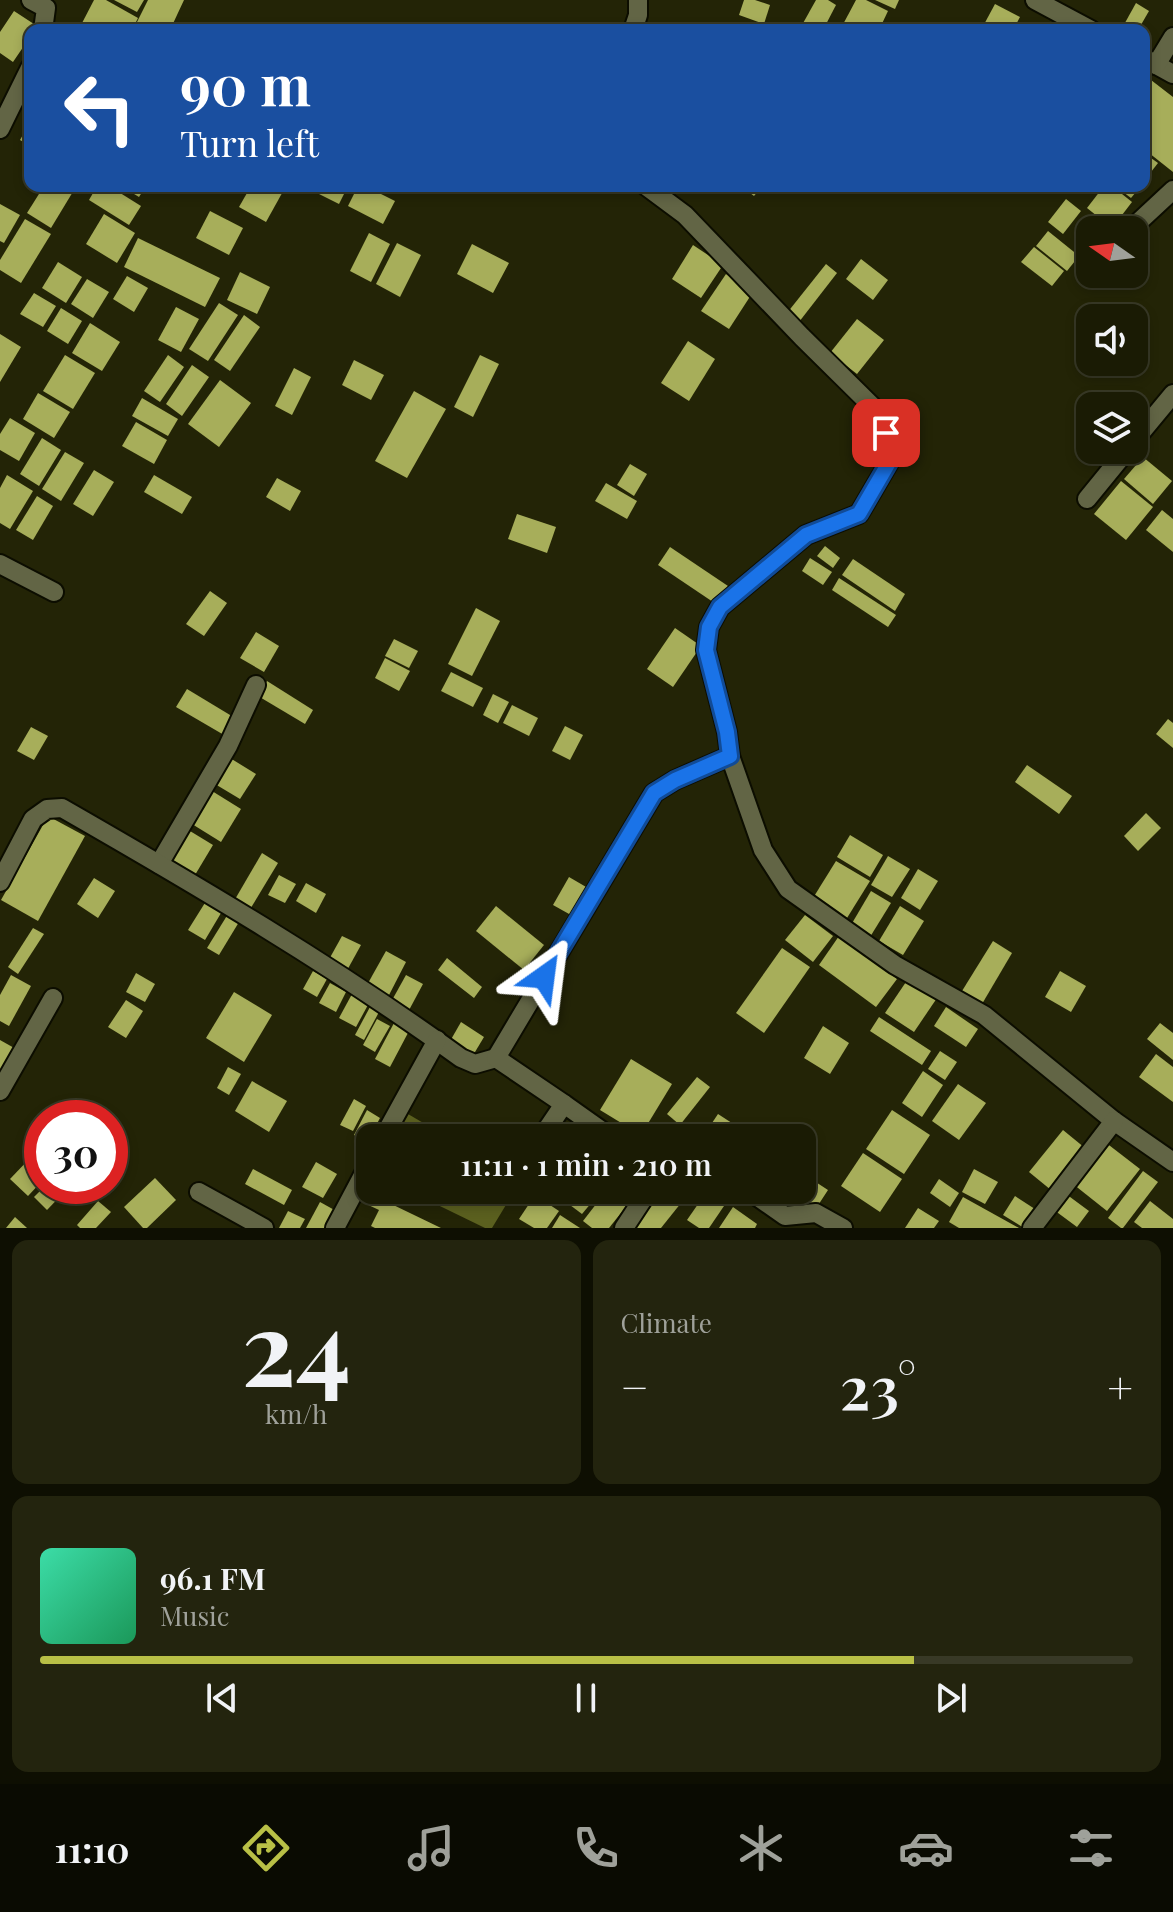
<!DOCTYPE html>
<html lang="en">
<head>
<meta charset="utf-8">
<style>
	body { margin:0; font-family:"Playfair Display",serif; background:#23240e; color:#f1f3f6; height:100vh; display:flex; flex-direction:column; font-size:30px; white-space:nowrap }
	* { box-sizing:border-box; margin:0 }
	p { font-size:26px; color:#9fa19a }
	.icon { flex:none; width:44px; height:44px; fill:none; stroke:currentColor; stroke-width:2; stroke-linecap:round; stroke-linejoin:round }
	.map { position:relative; height:1228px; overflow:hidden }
	.panel { display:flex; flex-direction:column; gap:12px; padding:12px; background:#0e0f02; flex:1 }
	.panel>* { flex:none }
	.banner { position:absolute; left:24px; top:24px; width:1126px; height:168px; border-radius:16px; box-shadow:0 4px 12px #0003,0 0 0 2px #383926; background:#1a4fa0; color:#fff; overflow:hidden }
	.needle { width:52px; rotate:284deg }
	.fabs { position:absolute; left:1076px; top:216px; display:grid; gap:16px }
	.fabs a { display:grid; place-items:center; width:72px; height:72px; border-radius:16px; background:#1a1b04; box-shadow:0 4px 12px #0003,0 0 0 2px #383926; font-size:40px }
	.speed { position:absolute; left:24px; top:1100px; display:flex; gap:16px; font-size:40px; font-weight:700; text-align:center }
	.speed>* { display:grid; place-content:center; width:104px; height:104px; border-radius:50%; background:#1a1b04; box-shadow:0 4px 12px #0003,0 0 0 2px #383926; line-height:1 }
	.speed .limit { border:12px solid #d22; background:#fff; color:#111 }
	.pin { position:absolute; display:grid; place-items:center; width:68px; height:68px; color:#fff; margin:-34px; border-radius:16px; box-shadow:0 4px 12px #0006 }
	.me { position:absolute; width:88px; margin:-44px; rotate:31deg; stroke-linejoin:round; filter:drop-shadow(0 0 6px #0008) }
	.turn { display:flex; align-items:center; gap:28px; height:168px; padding:0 24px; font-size:36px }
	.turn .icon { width:104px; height:104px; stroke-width:2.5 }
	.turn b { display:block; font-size:56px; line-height:68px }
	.big { font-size:60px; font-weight:600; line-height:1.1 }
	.panel .widget { flex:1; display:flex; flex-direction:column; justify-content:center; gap:12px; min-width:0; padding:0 28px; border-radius:16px; background:#23240e }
	.panel .dial { align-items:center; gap:0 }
	.dial b { font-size:104px; line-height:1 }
	.song { display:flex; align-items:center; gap:24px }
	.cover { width:96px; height:96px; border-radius:12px; background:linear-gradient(135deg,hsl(160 70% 55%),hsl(150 70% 35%)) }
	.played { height:8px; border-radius:4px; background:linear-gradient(90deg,#b9c046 80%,#383926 80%) }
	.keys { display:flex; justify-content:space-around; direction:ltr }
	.heat { display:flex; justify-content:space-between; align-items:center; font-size:44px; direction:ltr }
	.panel .tiles { flex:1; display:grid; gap:12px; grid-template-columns:1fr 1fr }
	.widget:last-child { grid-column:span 2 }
	.trip { position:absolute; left:356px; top:1124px; width:460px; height:80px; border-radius:16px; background:#1a1b04; box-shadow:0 4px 12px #0003,0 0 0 2px #383926; font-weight:600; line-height:80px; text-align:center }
	.tab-bar { display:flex; height:128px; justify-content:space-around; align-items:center; background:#0a0b02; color:#9fa19a }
	.tab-bar .icon { width:56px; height:56px }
	.tab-bar .on { color:#b9c046 }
	.tab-bar b { font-size:36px; color:#f1f3f6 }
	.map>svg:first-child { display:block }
</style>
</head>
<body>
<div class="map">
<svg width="1173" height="1228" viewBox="0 0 1173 1228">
	<rect width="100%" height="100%" fill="#232406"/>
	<g fill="#5b601f">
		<polygon points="408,1114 449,1138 394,1138"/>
		<polygon points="407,1190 515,1190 492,1228 485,1228"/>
	</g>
	<g fill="#a7ae5a">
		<polygon points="94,0 106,0 138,18 132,30 90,30 81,25"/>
		<polygon points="114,0 144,0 137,12"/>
		<polygon points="148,0 184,0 170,30 133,30"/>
		<polygon points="744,0 755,0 770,5 764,24 739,15"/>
		<polygon points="816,0 828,0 836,5 823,30 810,30 802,25"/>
		<polygon points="856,0 866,0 888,11 879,30 840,30"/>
		<polygon points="875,0 899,0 895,9"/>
		<polygon points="1136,3 1149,11 1138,30 1121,30"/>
		<polygon points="995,4 1020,17 1013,30 981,30"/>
		<polygon points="14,11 37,26 35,30 30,30 30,37 13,62 0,53 0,32"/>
		<polygon points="1151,80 1173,97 1173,172 1144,149 1144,89"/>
		<polygon points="30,122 30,146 20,140"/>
		<polygon points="1144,153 1158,163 1144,181"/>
		<polygon points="44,186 68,186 74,190 51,228 27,213"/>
		<polygon points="97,186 109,186 141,206 129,225 89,200"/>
		<polygon points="121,186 146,186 139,197"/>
		<polygon points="251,186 286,186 266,222 239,207"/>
		<polygon points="303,186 348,186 339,204"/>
		<polygon points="358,186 365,186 395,201 383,224 348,206"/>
		<polygon points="741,186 762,186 754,196"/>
		<polygon points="1104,186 1112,186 1132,202 1112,228 1087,208"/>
		<polygon points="1115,186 1141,186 1131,198"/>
		<polygon points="1066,199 1081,211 1063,234 1048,222"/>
		<polygon points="0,204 20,215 4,243 0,241"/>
		<polygon points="210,211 243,228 229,255 196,238"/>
		<polygon points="104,214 135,233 117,263 86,244"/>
		<polygon points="25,219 51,234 21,283 0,270 0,260"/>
		<polygon points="1048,231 1079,256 1067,271 1036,246"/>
		<polygon points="369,233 390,244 371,282 350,271"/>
		<polygon points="138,238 220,278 205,307 124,267"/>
		<polygon points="397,243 421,255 400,297 376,284"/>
		<polygon points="472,244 509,263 493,293 457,274"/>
		<polygon points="693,245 723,265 701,298 672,279"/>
		<polygon points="1034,247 1064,271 1052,286 1021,262"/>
		<polygon points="861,259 888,280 873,300 846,279"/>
		<polygon points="58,262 82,277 66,303 42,288"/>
		<polygon points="826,264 837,273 799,322 787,313"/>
		<polygon points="240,272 270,287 257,314 227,300"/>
		<polygon points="726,274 753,292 729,329 701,311"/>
		<polygon points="127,276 148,288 134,312 113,299"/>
		<polygon points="87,279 109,292 93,318 71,304"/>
		<polygon points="34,293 56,306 43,327 20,314"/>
		<polygon points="219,303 238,315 208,361 189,349"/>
		<polygon points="176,307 199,319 181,352 158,340"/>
		<polygon points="61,308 82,321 68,344 47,331"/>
		<polygon points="244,315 260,327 230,371 214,360"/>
		<polygon points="857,319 884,340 857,374 830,353"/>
		<polygon points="90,323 120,342 102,371 72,353"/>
		<polygon points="0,334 21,347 0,382"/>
		<polygon points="688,341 715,359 689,401 661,383"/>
		<polygon points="65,355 95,373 73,409 43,391"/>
		<polygon points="168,355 184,367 160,402 144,391"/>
		<polygon points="480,355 499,364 473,417 454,407"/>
		<polygon points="354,360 384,375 371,400 342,385"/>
		<polygon points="192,365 209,377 182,416 166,404"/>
		<polygon points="294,368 311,377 292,415 275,406"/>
		<polygon points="220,380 251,403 219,447 188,424"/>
		<polygon points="414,391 446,409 407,478 375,461"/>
		<polygon points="38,393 70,412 54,438 23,419"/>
		<polygon points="142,398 178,419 168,436 132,416"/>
		<polygon points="10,418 35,433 19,461 0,450 0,434"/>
		<polygon points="136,422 167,440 154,464 122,446"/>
		<polygon points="42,438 61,450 39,486 20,474"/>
		<polygon points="65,452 84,463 61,501 42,489"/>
		<polygon points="1143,457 1172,481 1153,504 1124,479"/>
		<polygon points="630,464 647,474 634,496 617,485"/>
		<polygon points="94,470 114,482 93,516 73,504"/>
		<polygon points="7,475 33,491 10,529 0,523 0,488"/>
		<polygon points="154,475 192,497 182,514 144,492"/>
		<polygon points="277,478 301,491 290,511 266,497"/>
		<polygon points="1121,481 1153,507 1126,540 1094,514"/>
		<polygon points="606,483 637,501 627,519 595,501"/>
		<polygon points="37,496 53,506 33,540 16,530"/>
		<polygon points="1162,510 1173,519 1173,552 1146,530"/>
		<polygon points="517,514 556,527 547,553 508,539"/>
		<polygon points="825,546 840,558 833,568 817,556"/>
		<polygon points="670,547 728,586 716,604 658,565"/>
		<polygon points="810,558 832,572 823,585 802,571"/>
		<polygon points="853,559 905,594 895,611 842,575"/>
		<polygon points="839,578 896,615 888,627 832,590"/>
		<polygon points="210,591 227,603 204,636 186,624"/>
		<polygon points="476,608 500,621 472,676 448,664"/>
		<polygon points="675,628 701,646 673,687 647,669"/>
		<polygon points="256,632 279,646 264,672 240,658"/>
		<polygon points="394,639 418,651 409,668 385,656"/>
		<polygon points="385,658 410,671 399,691 375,678"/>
		<polygon points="451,672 483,688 473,707 441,691"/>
		<polygon points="267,681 313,710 305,724 258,696"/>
		<polygon points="187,689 235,718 224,735 176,707"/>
		<polygon points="493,694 509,702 498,723 483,715"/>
		<polygon points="512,705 538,718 529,736 503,723"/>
		<polygon points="1168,719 1173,723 1173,748 1156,734"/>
		<polygon points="565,726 583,735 570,760 552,751"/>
		<polygon points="31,727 48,736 34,760 17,751"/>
		<polygon points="230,758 256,774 240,799 215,784"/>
		<polygon points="1027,765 1072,796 1059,814 1015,782"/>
		<polygon points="212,791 241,809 221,842 192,824"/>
		<polygon points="1146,813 1161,828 1138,851 1124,836"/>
		<polygon points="48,816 85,836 38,921 1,900"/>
		<polygon points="190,831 213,845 195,875 172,861"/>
		<polygon points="850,835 883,855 870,877 837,857"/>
		<polygon points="262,853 278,863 249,911 234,901"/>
		<polygon points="888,856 910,869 892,897 871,885"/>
		<polygon points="836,861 870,881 847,918 813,898"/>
		<polygon points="918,869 938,881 920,910 901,898"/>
		<polygon points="279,875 296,884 285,903 268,895"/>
		<polygon points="569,877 593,891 578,919 553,905"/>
		<polygon points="94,878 115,891 98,918 77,904"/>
		<polygon points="306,883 326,894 316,913 296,901"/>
		<polygon points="871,891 891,903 870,937 851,925"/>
		<polygon points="208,898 224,908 205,940 188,930"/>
		<polygon points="496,906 544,945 524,970 476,931"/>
		<polygon points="900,906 924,921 903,955 879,941"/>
		<polygon points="228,914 239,922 219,955 207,948"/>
		<polygon points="805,915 833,936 813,962 785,940"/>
		<polygon points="33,928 44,934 18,974 8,967"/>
		<polygon points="342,936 361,945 345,974 327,963"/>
		<polygon points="839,936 897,979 876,1007 819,965"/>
		<polygon points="993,941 1012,953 982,1004 962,991"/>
		<polygon points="782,948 810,967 764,1033 736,1013"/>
		<polygon points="386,951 406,962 388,997 367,985"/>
		<polygon points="447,958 482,987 474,998 438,970"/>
		<polygon points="313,971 327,979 317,997 303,989"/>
		<polygon points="1060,971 1086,986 1071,1012 1045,997"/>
		<polygon points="136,973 155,984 145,1002 126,992"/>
		<polygon points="11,975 31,986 9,1026 0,1021 0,995"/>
		<polygon points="406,975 423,984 408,1012 391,1002"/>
		<polygon points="908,979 937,998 914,1032 885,1013"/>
		<polygon points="330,983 346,992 336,1012 319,1003"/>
		<polygon points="234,992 272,1015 244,1062 206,1038"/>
		<polygon points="352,994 369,1003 356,1027 339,1018"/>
		<polygon points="126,1000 143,1011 126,1038 108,1027"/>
		<polygon points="370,1007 379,1012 364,1040 355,1035"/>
		<polygon points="946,1007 978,1029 966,1047 934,1026"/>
		<polygon points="879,1017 931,1051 922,1065 870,1031"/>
		<polygon points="377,1019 390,1026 375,1052 363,1045"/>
		<polygon points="461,1022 484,1037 472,1057 449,1043"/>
		<polygon points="394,1023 409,1031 390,1067 375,1059"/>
		<polygon points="1160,1023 1173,1033 1173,1060 1147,1039"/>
		<polygon points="823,1026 849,1043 830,1074 804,1058"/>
		<polygon points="0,1040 16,1049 0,1078"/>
		<polygon points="940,1051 957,1062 945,1080 928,1069"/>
		<polygon points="1156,1054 1173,1067 1173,1102 1139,1077"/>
		<polygon points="631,1059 672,1084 641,1135 600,1110"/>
		<polygon points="228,1067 241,1074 229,1095 217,1088"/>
		<polygon points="923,1071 943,1085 922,1117 902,1103"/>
		<polygon points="697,1077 710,1087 680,1125 667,1114"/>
		<polygon points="252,1081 287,1101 269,1132 235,1111"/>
		<polygon points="958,1084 986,1103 959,1140 932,1121"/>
		<polygon points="354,1099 366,1106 353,1131 340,1125"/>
		<polygon points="367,1110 380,1118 367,1142 354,1135"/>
		<polygon points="892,1110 930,1135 904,1174 866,1149"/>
		<polygon points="718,1114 755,1138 702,1138"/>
		<polygon points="1063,1130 1085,1148 1051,1190 1029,1172"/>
		<polygon points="1105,1142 1140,1169 1107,1211 1073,1184"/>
		<polygon points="863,1153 902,1179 880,1212 841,1186"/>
		<polygon points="32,1156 42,1165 42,1181 28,1196 10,1179"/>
		<polygon points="316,1162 337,1174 323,1198 302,1187"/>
		<polygon points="253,1169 292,1190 284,1205 245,1184"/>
		<polygon points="974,1169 998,1182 985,1204 962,1192"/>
		<polygon points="1143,1171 1158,1182 1123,1228 1121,1228 1108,1218"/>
		<polygon points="805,1175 828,1190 813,1213 790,1198 795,1190 802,1190 802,1180"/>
		<polygon points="155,1178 176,1200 147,1228 143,1228 124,1207"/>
		<polygon points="939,1179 959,1193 950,1207 930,1193"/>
		<polygon points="370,1185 370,1190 387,1192 383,1200 441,1228 375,1228 371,1226 379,1210 362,1202"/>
		<polygon points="45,1186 70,1186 47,1210 34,1197"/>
		<polygon points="576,1190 602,1190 582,1214 566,1202"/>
		<polygon points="607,1190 633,1190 637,1193 609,1228 592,1228 583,1221"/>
		<polygon points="664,1190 685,1190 689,1193 661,1228 634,1228"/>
		<polygon points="705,1194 724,1206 709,1228 699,1228 687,1220"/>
		<polygon points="1066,1194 1089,1211 1077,1227 1054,1210"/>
		<polygon points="535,1195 559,1211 547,1228 534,1228 519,1219"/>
		<polygon points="1015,1196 1038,1211 1024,1228 1003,1215"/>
		<polygon points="963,1197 1019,1228 959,1228 949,1222"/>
		<polygon points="98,1201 111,1212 96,1228 80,1228 77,1225"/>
		<polygon points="1150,1201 1173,1219 1173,1228 1142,1228 1134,1222"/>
		<polygon points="320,1202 338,1212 330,1228 306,1228"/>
		<polygon points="733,1207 757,1224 755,1228 719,1228"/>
		<polygon points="918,1208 939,1221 934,1228 905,1228"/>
		<polygon points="288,1211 305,1219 300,1228 279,1228"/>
		<polygon points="560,1215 580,1228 552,1228"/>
		<polygon points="15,1217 27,1228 6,1228"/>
	</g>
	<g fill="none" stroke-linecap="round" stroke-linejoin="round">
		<defs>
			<g id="street">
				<polyline points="31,0 46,8 43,30"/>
				<polyline points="1035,0 1091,30"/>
				<polyline points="633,30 638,15 638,0"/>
				<polyline points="1144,58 1173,74"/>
				<polyline points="1156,65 1173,37"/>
				<polyline points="0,129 30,68"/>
				<polyline points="1130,230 1173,190"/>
				<polyline points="1087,270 1090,267"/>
				<polyline points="1134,441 1173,394"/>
				<polyline points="1087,499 1127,450"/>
				<polyline points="0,564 54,592"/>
				<polyline points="730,756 763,850 788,889 895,965 984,1015 1114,1121 1173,1162"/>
				<polyline points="159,864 228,746 256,685"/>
				<path d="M0 882 33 819 47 809 62 808C198 886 334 966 461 1058L475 1064 496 1058"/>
				<polyline points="0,1091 53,998"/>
				<polyline points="564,1104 612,1138"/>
				<polyline points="383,1138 437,1040"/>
				<polyline points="541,1138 564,1104 496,1058 654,793 675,780 730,756 727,732 706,650 709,627 720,607 806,535 859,514 894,454 879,413 802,337 685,215 646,186"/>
				<polyline points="748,1190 785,1216 816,1213 843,1228"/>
				<polyline points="199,1192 264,1228"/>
				<polyline points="335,1228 370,1162"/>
				<polyline points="624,1228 649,1190"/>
				<polyline points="1032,1228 1114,1121"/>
			</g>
		</defs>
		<use href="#street" stroke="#0c0d00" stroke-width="22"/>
		<use href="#street" stroke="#626545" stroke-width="18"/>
	</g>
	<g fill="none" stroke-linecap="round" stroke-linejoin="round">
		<defs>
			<polyline id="route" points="544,977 654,793 675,780 730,756 727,732 706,650 709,627 720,607 806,535 859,514 894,454 886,433"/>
		</defs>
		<use href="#route" stroke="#114b97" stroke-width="20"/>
		<use href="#route" stroke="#1a73e8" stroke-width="14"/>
	</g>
</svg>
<div class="fabs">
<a><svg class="needle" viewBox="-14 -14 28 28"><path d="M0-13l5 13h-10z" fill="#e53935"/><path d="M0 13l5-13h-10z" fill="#9fa19a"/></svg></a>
<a><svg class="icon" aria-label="sound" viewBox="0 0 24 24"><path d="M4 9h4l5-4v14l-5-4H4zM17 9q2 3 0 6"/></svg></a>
<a><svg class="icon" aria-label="layers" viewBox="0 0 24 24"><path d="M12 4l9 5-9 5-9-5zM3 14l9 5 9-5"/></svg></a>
</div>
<div class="speed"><div class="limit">30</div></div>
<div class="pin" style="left:886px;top:433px;background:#d93025"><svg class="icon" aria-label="arrive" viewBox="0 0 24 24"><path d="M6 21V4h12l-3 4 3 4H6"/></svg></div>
<svg class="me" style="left:544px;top:977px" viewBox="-20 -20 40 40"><path d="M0-17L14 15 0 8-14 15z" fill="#1a73e8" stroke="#fff" stroke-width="4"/></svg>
<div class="trip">11:11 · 1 min · 210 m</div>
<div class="banner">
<div class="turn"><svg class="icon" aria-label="left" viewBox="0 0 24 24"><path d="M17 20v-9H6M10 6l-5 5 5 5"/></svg><div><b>90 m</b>Turn left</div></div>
</div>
</div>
<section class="panel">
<div class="tiles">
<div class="widget dial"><b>24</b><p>km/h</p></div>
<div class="widget"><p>Climate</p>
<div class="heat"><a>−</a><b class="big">23°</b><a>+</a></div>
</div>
<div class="widget">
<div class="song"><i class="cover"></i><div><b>96.1 FM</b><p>Music</p></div></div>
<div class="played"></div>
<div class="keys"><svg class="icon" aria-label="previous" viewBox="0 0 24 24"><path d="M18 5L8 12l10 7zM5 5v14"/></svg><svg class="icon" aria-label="pause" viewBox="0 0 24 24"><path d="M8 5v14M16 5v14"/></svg><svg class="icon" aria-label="next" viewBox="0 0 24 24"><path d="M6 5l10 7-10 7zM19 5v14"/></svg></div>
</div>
</div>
</section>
<nav class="tab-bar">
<b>11:10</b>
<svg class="icon on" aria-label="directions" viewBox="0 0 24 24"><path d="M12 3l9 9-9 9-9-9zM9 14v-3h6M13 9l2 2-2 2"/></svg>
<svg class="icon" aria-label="music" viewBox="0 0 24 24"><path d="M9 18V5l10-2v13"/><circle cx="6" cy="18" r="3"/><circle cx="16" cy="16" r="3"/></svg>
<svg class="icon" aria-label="phone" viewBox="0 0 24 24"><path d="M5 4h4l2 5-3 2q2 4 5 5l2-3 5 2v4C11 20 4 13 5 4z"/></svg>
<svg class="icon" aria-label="climate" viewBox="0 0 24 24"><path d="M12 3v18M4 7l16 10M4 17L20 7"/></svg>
<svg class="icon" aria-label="car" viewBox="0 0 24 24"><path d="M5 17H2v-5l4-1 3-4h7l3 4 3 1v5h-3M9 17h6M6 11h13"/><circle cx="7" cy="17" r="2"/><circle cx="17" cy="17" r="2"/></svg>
<svg class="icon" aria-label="filters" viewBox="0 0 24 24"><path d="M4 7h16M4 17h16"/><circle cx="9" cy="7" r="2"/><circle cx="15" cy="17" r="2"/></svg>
</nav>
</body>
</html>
